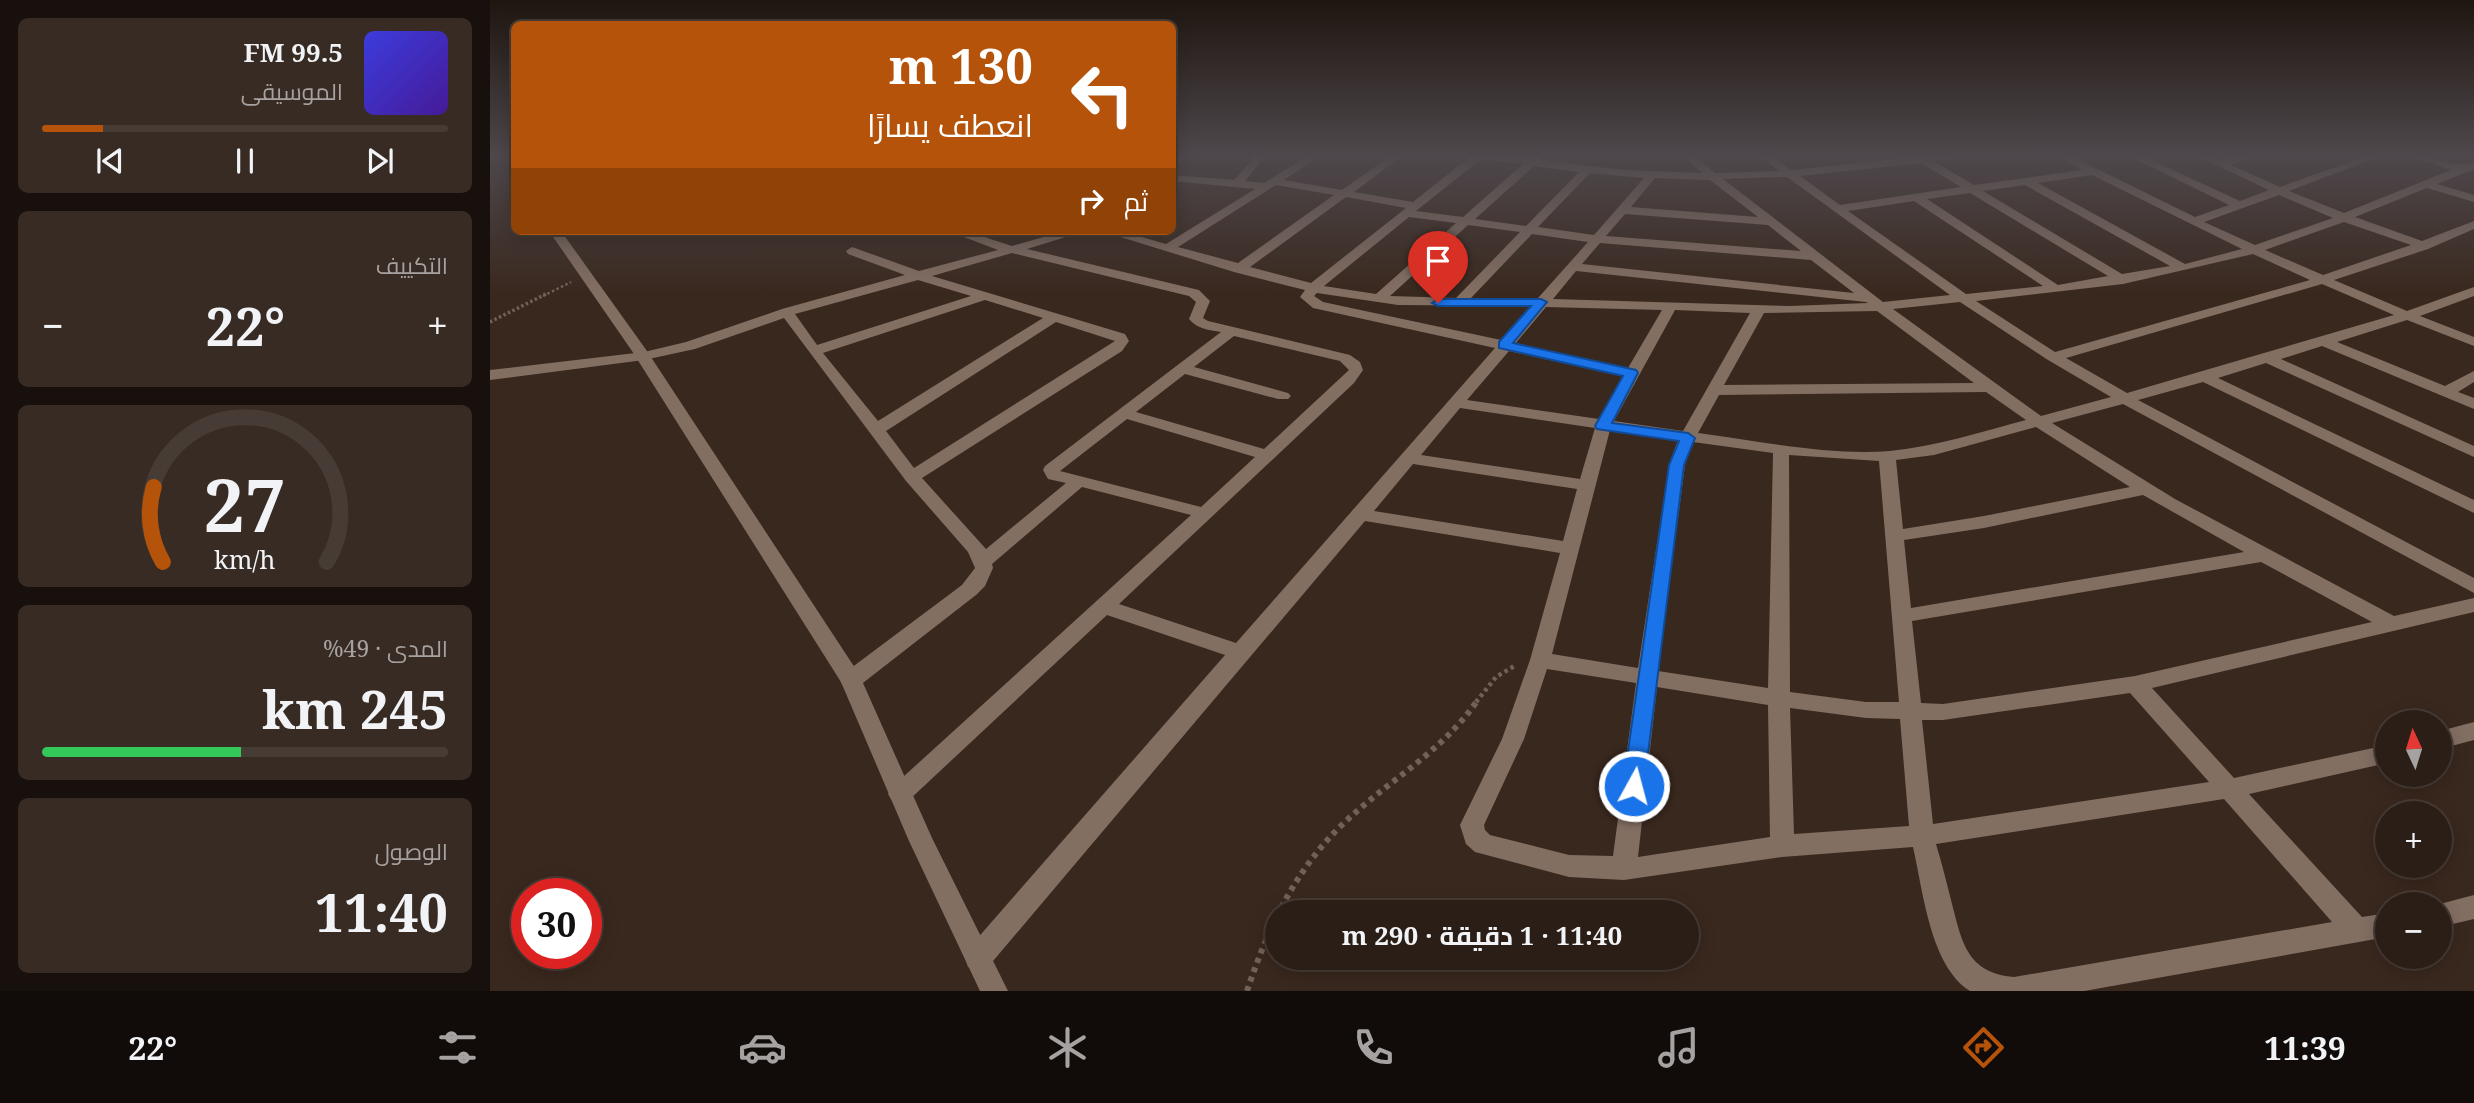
<!DOCTYPE html>
<html lang="ar">
<head>
<meta charset="utf-8">
<style>
	body { margin:0; font-family:"Noto Serif",Cairo,serif; background:#372b23; color:#f1f3f6; direction:rtl; height:100vh; display:flex; flex-direction:column; font-size:26px; white-space:nowrap }
	* { box-sizing:border-box; margin:0 }
	p { font-size:23px; color:#a6a2a1 }
	.icon { flex:none; width:38px; height:38px; fill:none; stroke:currentColor; stroke-width:2; stroke-linecap:round; stroke-linejoin:round }
	.map { position:relative; flex:1; overflow:hidden; direction:ltr }
	.panel { display:flex; flex-direction:column; gap:18px; padding:18px; background:#18100c; width:490px }
	.panel>* { flex:none }
	.guide { position:absolute; left:21px; top:21px; width:665px; height:214px; border-radius:10px; box-shadow:0 4px 18px #0003,0 0 0 2px #473c35; direction:rtl; background:#b45309; color:#fff; overflow:hidden }
	.needle { width:46px; rotate:356deg }
	.tools { position:absolute; left:1885px; top:710px; display:grid; gap:14px }
	.tools a { display:grid; place-items:center; width:77px; height:77px; border-radius:50%; background:#2b1e16; box-shadow:0 4px 18px #0003,0 0 0 2px #473c35; font-size:35px }
	.speed { position:absolute; left:21px; top:878px; display:flex; gap:14px; font-size:35px; font-weight:700; text-align:center }
	.speed>* { display:grid; place-content:center; width:91px; height:91px; border-radius:50%; background:#2b1e16; box-shadow:0 4px 18px #0003,0 0 0 2px #473c35; line-height:1 }
	.speed .limit { border:10px solid #d22; background:#fff; color:#111 }
	.pin { position:absolute; display:grid; place-items:center; width:60px; height:60px; color:#fff; margin:-72px -30px; border-radius:50% 50% 50% 0; rotate:-45deg; box-shadow:0 0 7px #0007 }
	.pin .icon { rotate:45deg }
	.me { position:absolute; width:77px; margin:-38px; rotate:7deg; stroke-linejoin:round; filter:drop-shadow(0 0 5px #0008) }
	.turn { display:flex; align-items:center; gap:24px; height:147px; padding:0 28px; font-size:32px }
	.turn .icon { width:91px; height:91px; stroke-width:2.5 }
	.turn b { display:block; font-size:49px; line-height:60px }
	.then { display:flex; align-items:center; height:66px; padding:0 28px; background:#0003; gap:14px; font-size:26px }
	.big { font-size:52px; font-weight:700; line-height:1.1 }
	.panel .tile { flex:1; display:flex; flex-direction:column; justify-content:center; gap:10px; min-width:0; padding:0 24px; border-radius:10px; background:#372b23 }
	.panel .dial { align-items:center; gap:0 }
	.dial svg { height:182px; overflow:visible; fill:none; stroke:#473c35; stroke-width:7; stroke-linecap:round; text-anchor:middle }
	.dial text { fill:#f1f3f6; stroke:none }
	.song { display:flex; align-items:center; gap:21px }
	.cover { width:84px; height:84px; border-radius:10px; background:linear-gradient(135deg,hsl(240 70% 55%),hsl(260 70% 35%)) }
	.played { height:7px; border-radius:4px; background:linear-gradient(90deg,#b45309 15%,#473c35 15%) }
	.keys { display:flex; justify-content:space-around; direction:ltr }
	.heat { display:flex; justify-content:space-between; align-items:center; font-size:38px; direction:ltr }
	.charge { height:10px; border-radius:5px; background:linear-gradient(90deg,#34c759 49%,#473c35 0) }
	.trip { position:absolute; left:775px; top:900px; width:434px; height:70px; border-radius:35px; background:#2b1e16; box-shadow:0 4px 18px #0003,0 0 0 2px #473c35; font-weight:700; line-height:70px; text-align:center; direction:rtl }
	.tab-bar { display:flex; height:112px; justify-content:space-around; align-items:center; background:#110c09; color:#a6a2a1 }
	.tab-bar .icon { width:49px; height:49px }
	.tab-bar .on { color:#b45309 }
	.tab-bar b { font-size:32px; color:#f1f3f6 }
	main { display:flex; flex:1; min-height:0 }
	.map>svg:first-child { display:block }
</style>
</head>
<body>
<main>
<div class="map">
<svg width="1984" height="991" viewBox="0 0 1984 991">
	<rect width="100%" height="100%" fill="#39281e"/>
	<g fill="none" stroke-linecap="round" stroke-linejoin="round">
		<g stroke="#716158" stroke-width="2.5" stroke-dasharray="2.5 2.5" stroke-linecap="butt">
			<polyline points="0,159 22,155"/>
			<polyline points="53,296 81,282"/>
		</g>
		<polyline stroke="#716158" stroke-width="3.5" stroke-dasharray="2.5 2.5" stroke-linecap="butt" points="0,322 56,294"/>
		<polyline stroke="#716158" stroke-width="4.5" stroke-dasharray="3.5 3.5" stroke-linecap="butt" points="986,702 1006,677 1026,665"/>
		<path stroke="#716158" stroke-width="6" stroke-dasharray="5 5" stroke-linecap="butt" d="M757 991C778 928 805 869 855 822 899 780 952 752 987 701"/>
		<g fill="#836e62" fill-rule="evenodd">
			<polygon points="689,155 700,155 682,170 682,161"/>
			<path d="M766 155H776L755 181 774 183 819 155H831L794 180 852 190 902 155H913L864 192 923 202 982 155 1039 159 1043 155H1050L1052 157 1050 160 1134 170 1212 173 1193 155H1204L1225 173 1289 171 1269 155H1280L1301 170 1444 155H1469L1464 158 1443 161 1484 185 1592 170 1567 155H1579L1705 217 1739 205 1637 155H1650L1750 201 1779 190 1705 155H1718L1732 161 1751 155H1766L1741 165 1790 187 1879 155H1893L1799 191 1854 213 1961 170 1920 155C1945 155 1960 169 1984 162V169L1947 184 1984 195V202L1937 188 1865 217 1932 241 1984 221V229L1938 249 1844 280 1917 311 1984 287V296L1930 316 1984 337V346L1917 320 1847 342 1955 386 1984 371V382L1968 392 1984 398V409L1832 346 1791 359 1984 446V457L1776 363 1728 378 1984 500V513L1713 382 1648 400 1984 578V593L1633 404 1562 423 1685 499 1904 616 1984 598V612L1662 688 1744 778 1897 745V763L1759 794 1872 917 1897 913V937L1594 991H1480C1440 966 1433 890 1423 847L1292 857 1134 880 1079 877 985 852 976 844 970 825 1012 739 1040 660 1070 553 875 521 498 967 488 971 478 967 475 958 478 949 735 655 617 615 418 801 410 804 402 801 398 794 402 787 701 515 592 487 502 564 503 568 495 586 486 595 369 686 361 688 353 686 350 680 353 674 472 585 485 568 478 552 416 481 294 318 205 349 154 360 0 380V370L154 352 196 342 292 309 415 275 358 254 356 251 362 247 429 271 508 250 458 231H476L522 246 575 231H595L537 249 709 290 720 301 713 318 718 321 860 355 870 362 873 370 864 383 629 604 746 643 1005 348 823 308 810 297 815 290 744 272 611 231H631L676 244 765 189 682 181V175L744 180ZM991 159 1033 164 973 217 926 211ZM1431 163 1471 187 1350 205 1310 176ZM1044 166 1089 172 1036 226 985 219ZM1100 173 1154 178 1104 235 1048 227ZM1602 175 1752 249 1695 264 1548 183ZM1289 177H1297L1460 295 1393 302 1233 179ZM1165 178 1220 180 1268 217 1141 207ZM786 185 844 195 748 263 688 247ZM1535 185 1680 266 1632 274 1493 191ZM1480 193 1618 276 1568 285 1437 199ZM1789 195 1843 218 1765 245 1714 222ZM856 197 916 208 821 283 760 267ZM1424 201 1553 286 1476 294 1358 211ZM1135 214 1278 225 1311 251 1116 236ZM919 217 966 223 886 294 834 286ZM1854 222 1921 245 1833 275 1775 250ZM978 225 1030 232 966 298 900 296ZM1042 234 1098 242 1048 298H981ZM1110 243 1321 260 1364 293 1092 264ZM522 253 699 296 706 302 699 319C707 329 719 330 731 332L555 466 553 470 558 479 576 483 496 549 432 478 632 351 639 341 635 334 442 276ZM1763 254 1820 280 1565 352 1486 301 1633 284ZM1086 271 1376 302 1378 303 1300 306 1063 299ZM428 280 481 296 327 345 305 314ZM1832 284 1904 315 1637 393 1576 358ZM827 293 908 305 1041 306 1011 340 833 302 824 296ZM495 300 553 318 388 421 333 353ZM1470 302 1558 360 1621 397 1551 416 1403 309ZM1056 307 1172 310 1138 368 1025 344ZM1185 310 1260 313 1193 431 1124 421ZM1387 311 1484 383 1234 385 1274 313ZM566 322 625 341 424 468 396 431ZM744 336 850 361 859 370 774 449 646 412 695 374 788 399H798L801 396 798 393 704 367ZM1019 351 1134 376 1109 419 977 400ZM1496 392 1536 420C1491 432 1447 446 1400 451 1340 456 1268 441 1208 433L1229 395ZM970 408 1105 428 1090 479 931 455ZM637 419 765 457 711 507 570 471ZM1546 427 1640 487 1494 516 1413 529 1406 460 1444 455ZM1120 430 1188 440 1179 465 1148 668 1062 654ZM1203 442 1283 453 1278 688 1168 671 1195 465ZM1299 455 1389 461 1409 702H1376L1300 692ZM923 464 1087 489 1073 541 884 511ZM1653 495 1754 552 1421 608 1414 540 1494 528ZM1771 562 1882 622 1645 676 1453 704 1431 703 1422 621ZM1057 669 1146 683 1123 856 1079 855 1000 835 995 830 994 825 1034 739ZM1167 687 1278 705 1280 837 1148 857ZM1640 693 1719 782 1443 824 1432 720H1453ZM1300 708 1376 718 1410 719 1419 826 1304 834ZM1734 799 1842 922 1524 977C1477 973 1472 942 1462 904 1457 884 1452 864 1446 844Z"/>
			<polygon points="1984,722 1984,740 1950,749 1950,731"/>
			<polygon points="1984,895 1984,919 1950,927 1950,905 1946,905"/>
		</g>
		<polygon fill="#836e62" fill-rule="evenodd" points="59,231 71,231 157,351 369,674 442,838 518,991 490,991 419,841 351,682 142,351"/>
	</g>
	<linearGradient id="sky" x2="0" y2="1"><stop stop-color="#1f1610"/><stop offset="0.53" stop-color="#4e484c"/><stop offset="1" stop-color="#4e484c" stop-opacity="0"/></linearGradient>
	<rect width="1984" height="293" fill="url(#sky)"/>
	<polygon fill="#1a73e8" stroke="#114b97" stroke-width="2" points="1051,299 1057,302 1023,343 1146,370 1148,373 1122,423 1198,433 1205,438 1194,465 1154,786 1151,792 1144,795 1136,792 1133,786 1179,465 1189,441 1107,429 1105,426 1133,376 1009,348 1009,342 1041,306 948,306 942,303 948,299"/>
</svg>
<div class="tools">
<a><svg class="needle" viewBox="-14 -14 28 28"><path d="M0-13l5 13h-10z" fill="#e53935"/><path d="M0 13l5-13h-10z" fill="#a6a2a1"/></svg></a>
<a>+</a>
<a>−</a>
</div>
<div class="speed"><div class="limit">30</div></div>
<div class="pin" style="left:948px;top:303px;background:#d93025"><svg class="icon" aria-label="arrive" viewBox="0 0 24 24"><path d="M6 21V4h12l-3 4 3 4H6"/></svg></div>
<svg class="me" style="left:1144px;top:786px" viewBox="-20 -20 40 40"><circle r="17" fill="#1a73e8" stroke="#fff" stroke-width="3"/><path d="M0-11L8 9 0 5-8 9z" fill="#fff"/></svg>
<div class="trip">11:40 · 1 دقيقة · 290 m</div>
<div class="guide">
<div class="turn"><svg class="icon" aria-label="left" viewBox="0 0 24 24"><path d="M17 20v-9H6M10 6l-5 5 5 5"/></svg><div><b>130 m</b>انعطف يسارًا</div></div>
<div class="then">ثم<svg class="icon" aria-label="right" viewBox="0 0 24 24"><path d="M7 20v-9h11M14 6l5 5-5 5"/></svg></div>
</div>
</div>
<section class="panel">
<div class="tile">
<div class="song"><i class="cover"></i><div><b>99.5 FM</b><p>الموسيقى</p></div></div>
<div class="played"></div>
<div class="keys"><svg class="icon" aria-label="previous" viewBox="0 0 24 24"><path d="M18 5L8 12l10 7zM5 5v14"/></svg><svg class="icon" aria-label="pause" viewBox="0 0 24 24"><path d="M8 5v14M16 5v14"/></svg><svg class="icon" aria-label="next" viewBox="0 0 24 24"><path d="M6 5l10 7-10 7zM19 5v14"/></svg></div>
</div>
<div class="tile"><p>التكييف</p>
<div class="heat"><a>−</a><b class="big">22°</b><a>+</a></div>
</div>
<div class="tile dial"><svg viewBox="0 0 100 80">
<path d="M14 69A42 42 0 1 1 86 69"/>
<path d="M14 69A42 42 0 0 1 10 36" stroke="#b45309"/>
<text x="50" y="56" font-size="32" font-weight="700">27</text>
<text x="50" y="72" font-size="11">km/h</text>
</svg></div>
<div class="tile"><p>المدى · 49%</p><b class="big">245 km</b><div class="charge"></div></div>
<div class="tile"><p>الوصول</p><b class="big">11:40</b></div>
</section>
</main>
<nav class="tab-bar">
<b>11:39</b>
<svg class="icon on" aria-label="directions" viewBox="0 0 24 24"><path d="M12 3l9 9-9 9-9-9zM9 14v-3h6M13 9l2 2-2 2"/></svg>
<svg class="icon" aria-label="music" viewBox="0 0 24 24"><path d="M9 18V5l10-2v13"/><circle cx="6" cy="18" r="3"/><circle cx="16" cy="16" r="3"/></svg>
<svg class="icon" aria-label="phone" viewBox="0 0 24 24"><path d="M5 4h4l2 5-3 2q2 4 5 5l2-3 5 2v4C11 20 4 13 5 4z"/></svg>
<svg class="icon" aria-label="climate" viewBox="0 0 24 24"><path d="M12 3v18M4 7l16 10M4 17L20 7"/></svg>
<svg class="icon" aria-label="car" viewBox="0 0 24 24"><path d="M5 17H2v-5l4-1 3-4h7l3 4 3 1v5h-3M9 17h6M6 11h13"/><circle cx="7" cy="17" r="2"/><circle cx="17" cy="17" r="2"/></svg>
<svg class="icon" aria-label="filters" viewBox="0 0 24 24"><path d="M4 7h16M4 17h16"/><circle cx="9" cy="7" r="2"/><circle cx="15" cy="17" r="2"/></svg>
<b>22°</b>
</nav>
</body>
</html>
